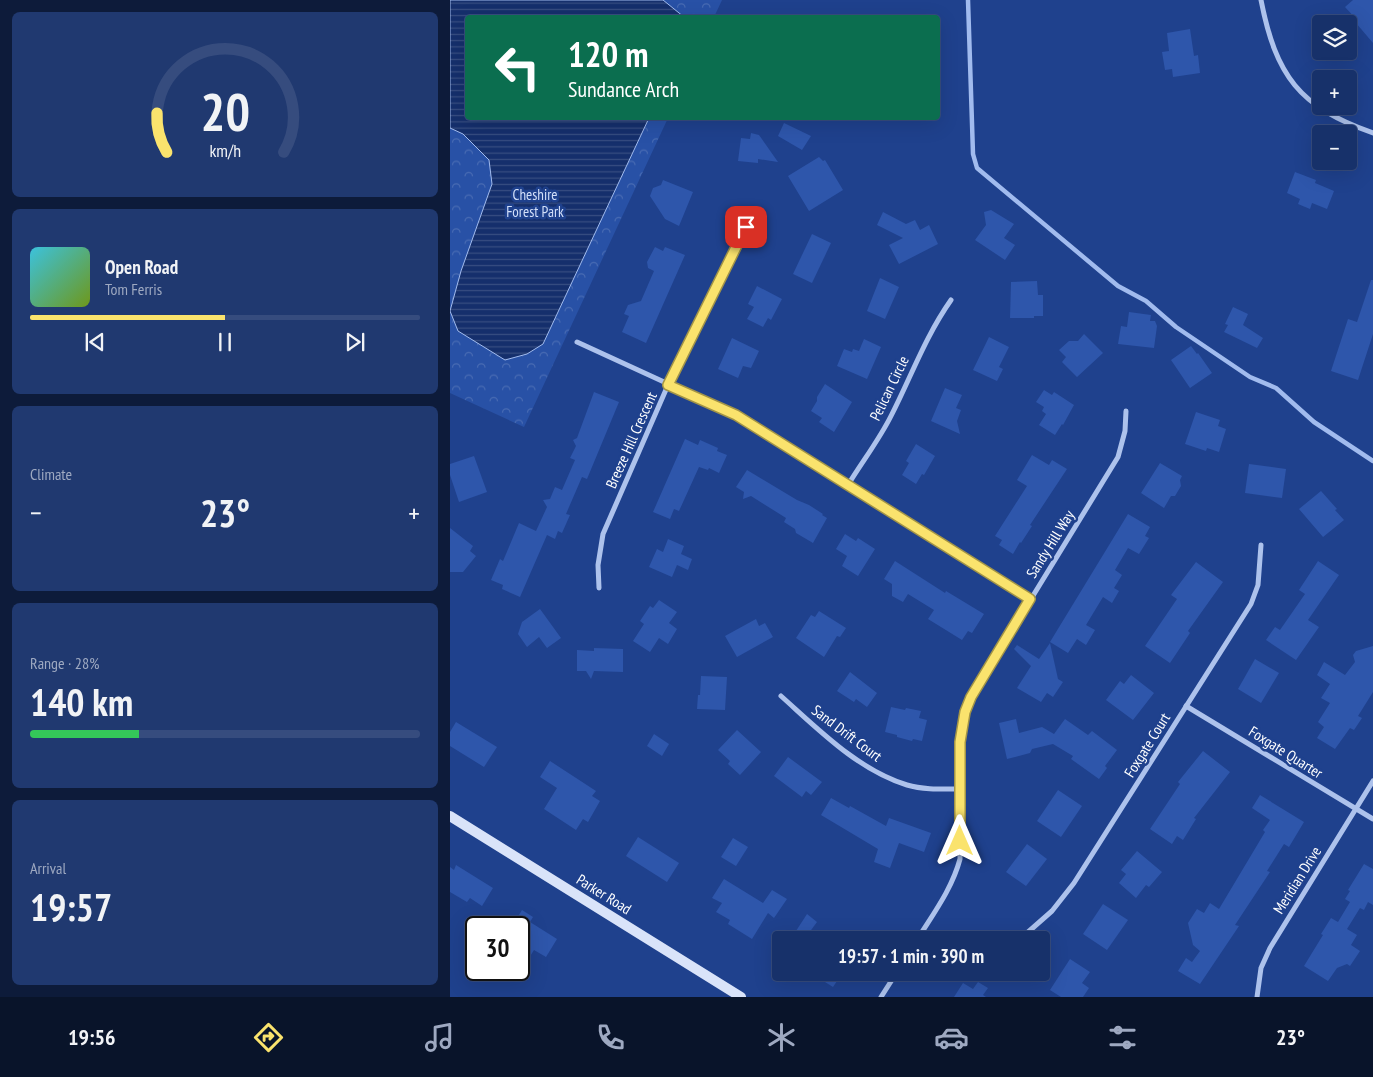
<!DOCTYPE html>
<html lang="en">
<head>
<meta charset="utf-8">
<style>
	body { margin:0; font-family:"PT Sans Narrow",sans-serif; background:#203970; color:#f1f3f6; height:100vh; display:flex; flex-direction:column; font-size:19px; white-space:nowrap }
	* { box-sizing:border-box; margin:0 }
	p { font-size:16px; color:#9ea9c1 }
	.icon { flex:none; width:28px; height:28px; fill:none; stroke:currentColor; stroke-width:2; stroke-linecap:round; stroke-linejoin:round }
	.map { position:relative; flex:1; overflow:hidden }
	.drawer { display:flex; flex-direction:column; gap:12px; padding:12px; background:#0d1b3a; width:450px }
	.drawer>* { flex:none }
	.banner { position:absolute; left:15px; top:15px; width:475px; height:105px; border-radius:5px; box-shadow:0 5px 20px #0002,0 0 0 1px #364c7e; background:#0b6e4f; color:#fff; overflow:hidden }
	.controls { position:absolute; left:862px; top:15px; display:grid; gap:10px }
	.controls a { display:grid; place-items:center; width:45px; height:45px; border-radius:5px; background:#17316a; box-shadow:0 5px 20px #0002,0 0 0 1px #364c7e; font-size:25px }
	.speed { position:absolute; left:15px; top:916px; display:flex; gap:10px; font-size:25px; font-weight:700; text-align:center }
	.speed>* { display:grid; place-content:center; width:65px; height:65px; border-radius:50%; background:#17316a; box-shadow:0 5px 20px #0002,0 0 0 1px #364c7e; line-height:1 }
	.speed .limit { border:2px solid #111; border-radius:8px; background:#fff; color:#111 }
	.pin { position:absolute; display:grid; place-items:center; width:42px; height:42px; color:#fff; margin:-21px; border-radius:10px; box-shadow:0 2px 8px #0006 }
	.me { position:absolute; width:55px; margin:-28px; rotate:0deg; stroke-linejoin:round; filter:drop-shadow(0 0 4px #0008) }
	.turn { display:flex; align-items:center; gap:18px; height:105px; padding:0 20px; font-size:22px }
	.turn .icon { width:65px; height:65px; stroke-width:2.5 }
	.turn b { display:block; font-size:35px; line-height:42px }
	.big { font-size:38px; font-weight:800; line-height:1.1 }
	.drawer .card { flex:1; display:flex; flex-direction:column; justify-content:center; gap:8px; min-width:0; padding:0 18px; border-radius:8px; background:#203970 }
	.drawer .dial { align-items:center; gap:0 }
	.dial svg { height:130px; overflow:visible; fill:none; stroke:#364c7e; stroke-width:7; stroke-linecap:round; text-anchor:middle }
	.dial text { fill:#f1f3f6; stroke:none }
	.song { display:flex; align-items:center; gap:15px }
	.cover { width:60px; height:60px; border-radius:8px; background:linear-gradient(135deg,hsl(190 70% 55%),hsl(80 70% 35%)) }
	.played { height:5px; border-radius:2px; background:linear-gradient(90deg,#fae36d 50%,#364c7e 50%) }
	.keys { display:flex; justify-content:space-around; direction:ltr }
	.heat { display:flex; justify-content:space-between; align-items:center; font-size:28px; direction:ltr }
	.charge { height:8px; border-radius:4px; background:linear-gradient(90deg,#34c759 28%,#364c7e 0) }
	.trip { position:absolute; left:322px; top:931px; width:278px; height:50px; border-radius:5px; background:#17316a; box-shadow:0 5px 20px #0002,0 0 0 1px #364c7e; font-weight:800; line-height:50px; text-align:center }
	.tabs { display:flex; height:80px; justify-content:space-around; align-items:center; background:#09142a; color:#9ea9c1 }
	.tabs .icon { width:35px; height:35px }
	.tabs .on { color:#fae36d }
	.tabs b { font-size:22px; color:#f1f3f6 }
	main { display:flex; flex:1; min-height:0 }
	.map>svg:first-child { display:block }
</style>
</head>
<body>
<main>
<section class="drawer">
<div class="card dial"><svg viewBox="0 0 100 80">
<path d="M14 69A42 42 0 1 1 86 69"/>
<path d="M14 69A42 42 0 0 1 8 45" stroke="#fae36d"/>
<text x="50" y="56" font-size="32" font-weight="700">20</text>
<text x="50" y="72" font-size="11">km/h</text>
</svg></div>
<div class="card">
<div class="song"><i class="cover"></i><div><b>Open Road</b><p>Tom Ferris</p></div></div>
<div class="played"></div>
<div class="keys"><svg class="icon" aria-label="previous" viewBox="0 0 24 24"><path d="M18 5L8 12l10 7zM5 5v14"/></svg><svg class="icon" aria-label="pause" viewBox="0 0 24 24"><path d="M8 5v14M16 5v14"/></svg><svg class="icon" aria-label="next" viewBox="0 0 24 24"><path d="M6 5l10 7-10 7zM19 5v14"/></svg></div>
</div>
<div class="card"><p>Climate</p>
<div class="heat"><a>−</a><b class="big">23°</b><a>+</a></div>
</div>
<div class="card"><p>Range · 28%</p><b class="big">140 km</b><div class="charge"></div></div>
<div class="card"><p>Arrival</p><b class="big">19:57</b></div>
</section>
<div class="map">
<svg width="923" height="997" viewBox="0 0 923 997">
	<defs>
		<pattern id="park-crowns" width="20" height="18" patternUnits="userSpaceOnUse" patternTransform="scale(1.25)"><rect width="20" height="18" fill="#2851a6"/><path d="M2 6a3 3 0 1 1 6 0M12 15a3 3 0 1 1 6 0" fill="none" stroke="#486bb3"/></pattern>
		<pattern id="water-rules" width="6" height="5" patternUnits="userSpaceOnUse" patternTransform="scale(1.25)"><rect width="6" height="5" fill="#152f6c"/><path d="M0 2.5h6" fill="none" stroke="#384e82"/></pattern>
	</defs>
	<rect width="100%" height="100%" fill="#1f418d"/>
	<polygon fill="url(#park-crowns)" points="0,0 272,0 264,17 18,18 18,118 218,118 74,427 0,393"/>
	<polygon fill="url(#water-rules)" stroke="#a1bbee" points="0,0 213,0 234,17 18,18 18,118 199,118 93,344 77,354 55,360 8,331 0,311 11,271 42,184 39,160 13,134 0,128"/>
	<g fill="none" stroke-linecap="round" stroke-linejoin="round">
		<polyline stroke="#a1bbee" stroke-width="4.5" points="518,0 523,154 527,168 668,286 696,301 726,327 800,377 826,388 864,422 923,461"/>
	</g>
	<g fill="#2e56ab">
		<polygon points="903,0 923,0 923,43 906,23 908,21 895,7"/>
		<polygon points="740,29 744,56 748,55 750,73 723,77 722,69 715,70 712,52 719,51 717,33"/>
		<polygon points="334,123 361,136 352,150 328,136"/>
		<polygon points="301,133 309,135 328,162 308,159 308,163 288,161 291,138 300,139"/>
		<polygon points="369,157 373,161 375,160 393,190 359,211 338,176"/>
		<polygon points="845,172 866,180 865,183 884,191 877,209 862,203 860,209 848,204 850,199 837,193"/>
		<polygon points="213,180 243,192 229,226 215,219 200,196 203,188 211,185"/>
		<polygon points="541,210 564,224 554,238 565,245 555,260 525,240 536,225 534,212"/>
		<polygon points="433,212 456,224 465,220 470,230 479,225 488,244 449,264 439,245 453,238 427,225"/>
		<polygon points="362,234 381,243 362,283 343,274"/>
		<polygon points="205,247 213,251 215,247 235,255 196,343 172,332 179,316 174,314 178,305 191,301 204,271 198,268 197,262"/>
		<polygon points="430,278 449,287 435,319 417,311"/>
		<polygon points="921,280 923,280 923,334 908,380 881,371 898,319 907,322"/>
		<polygon points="587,281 588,295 593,295 593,316 584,316 584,318 560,318 561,282"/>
		<polygon points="307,286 332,299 321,320 318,318 313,327 297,319 304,307 298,304"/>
		<polygon points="783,307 798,314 793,325 813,338 807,348 774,332 778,325 775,324"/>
		<polygon points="679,312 701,315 700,321 705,321 707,326 704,348 668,344 671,326 677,327"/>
		<polygon points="634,334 653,353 627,377 612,362 616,357 609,350 619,341 628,341"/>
		<polygon points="539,337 559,347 549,367 553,369 547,381 523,370"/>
		<polygon points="282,338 309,351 301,368 293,366 288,378 268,369"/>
		<polygon points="414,339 431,347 417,379 387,366 394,349 402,352 403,349 409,351"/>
		<polygon points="741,346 747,354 748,353 762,373 740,388 721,360"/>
		<polygon points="375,384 402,402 384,432 369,422 372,418 361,411 367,401 367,397"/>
		<polygon points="495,388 512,395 506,408 511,410 507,421 510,434 481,421"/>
		<polygon points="594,390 602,395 604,392 624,405 613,425 612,424 605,435 589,425 596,414 592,411 594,407 586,402"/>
		<polygon points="144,392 169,402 137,479 132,477 116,514 120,515 112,533 108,531 105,539 97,535 70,597 52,589 53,585 41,580 50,559 53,561 69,523 86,531 97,507 93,500 100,499 105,487 112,490 125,460 120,458 126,446 123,440 127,438"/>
		<polygon points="746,412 770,420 768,426 776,429 769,452 757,448 756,451 735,444"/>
		<polygon points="235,439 248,445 250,440 268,448 267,451 277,455 269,473 259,468 258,470 249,467 229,511 224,509 220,519 203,512"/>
		<polygon points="466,444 485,456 474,475 472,474 466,484 452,475 459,463 456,461"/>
		<polygon points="582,455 599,465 602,460 617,469 580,525 582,526 571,543 570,542 563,554 549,545 552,540 545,536 577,486 567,480"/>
		<polygon points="24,456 37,492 9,502 0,475 0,464"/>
		<polygon points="710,463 732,476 730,480 731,486 725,496 721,496 714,508 691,493"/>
		<polygon points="799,464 836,469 832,498 795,493"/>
		<polygon points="297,470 347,500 359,505 373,514 372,515 377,518 363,543 346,533 345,529 334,522 336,518 301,496 293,499 294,492 286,487"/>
		<polygon points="871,491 887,509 885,510 894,520 873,537 849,509"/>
		<polygon points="678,514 700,527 695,536 699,538 689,554 678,548 665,570 672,575 664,588 669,591 662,603 653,597 636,625 645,630 636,645 627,639 618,653 600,642"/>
		<polygon points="0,528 23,546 20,551 26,556 13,572 0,572"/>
		<polygon points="395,534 406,541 408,538 425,549 408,576 392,566 397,556 386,549"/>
		<polygon points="218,539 234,546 231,554 242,559 238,570 227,565 222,577 199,567 207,549 213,552"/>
		<polygon points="445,561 495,593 496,591 534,614 522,633 518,631 512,640 478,619 484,610 458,594 453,602 442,596 442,584 434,579"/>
		<polygon points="868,561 889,575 858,620 869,627 846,660 816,640 825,627 830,630 855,594 849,590"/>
		<polygon points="746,562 773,582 738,631 740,633 720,663 695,646 727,599 721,595"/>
		<polygon points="209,600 227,612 219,623 227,629 218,644 209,638 200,652 183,641 194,624 190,621 200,606 203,608"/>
		<polygon points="90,609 111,638 97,648 89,637 77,647 68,634 72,622"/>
		<polygon points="369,611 396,628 390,637 387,636 374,657 346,638 361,615 365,617"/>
		<polygon points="306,619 309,626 315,623 323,637 287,657 275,636"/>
		<polygon points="600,643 608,679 613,682 603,697 597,693 591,702 567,688 581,666 564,649 567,645 589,659"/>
		<polygon points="923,646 923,692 908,716 912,718 904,730 900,728 885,749 867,738 874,727 868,722 880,703 871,698 880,684 867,675 874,662 895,675 905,662 903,655 906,651"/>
		<polygon points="144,648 173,649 173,672 144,671 141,679 136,671 127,671 127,650 144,651"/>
		<polygon points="805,659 829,673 811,703 788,689"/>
		<polygon points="400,672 427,693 417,707 406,699 404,702 387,691"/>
		<polygon points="681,675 704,693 683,720 656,700 670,681 674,684"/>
		<polygon points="251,676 277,677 275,710 247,709 248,695 250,695"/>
		<polygon points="441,707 455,710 456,708 471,711 469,718 477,720 472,741 463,739 462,741 447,737 447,735 435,732"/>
		<polygon points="566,719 569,733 592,727 604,734 615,719 638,735 642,731 667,750 655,766 657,768 649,779 621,759 623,756 603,744 582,749 580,753 557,759 549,723"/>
		<polygon points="6,722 47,747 34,767 0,746 0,732"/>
		<polygon points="287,730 311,752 290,775 278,764 280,761 268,750"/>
		<polygon points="204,734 219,744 212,756 197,746"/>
		<polygon points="753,751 780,772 744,818 746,819 733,840 727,836 722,844 700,829 730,784 728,782"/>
		<polygon points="338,757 372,782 361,795 356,791 352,797 324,776"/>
		<polygon points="100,761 146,791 142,796 150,801 138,822 133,819 126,830 94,809 107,788 90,777"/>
		<polygon points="608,790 632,806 611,837 587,821"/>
		<polygon points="810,795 854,822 839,847 834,844 817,871 820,872 785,925 789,926 750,984 728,971 736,958 742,962 750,951 743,945 738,923 747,909 754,913 760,903 769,909 815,832 813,830 820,820 802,808"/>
		<polygon points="381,798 399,808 400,806 436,826 439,818 481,833 474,852 449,843 440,868 424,862 428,849 371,815"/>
		<polygon points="188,837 229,863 217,882 176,856"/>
		<polygon points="283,838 298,847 286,866 271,857"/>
		<polygon points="577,844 597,859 576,886 556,872"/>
		<polygon points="687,851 712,872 699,887 696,885 686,898 669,883 676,874 671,870"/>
		<polygon points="914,864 923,869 923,905 918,902 914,910 910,908 897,929 907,935 901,945 910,951 900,966 897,964 887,968 878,981 854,966 873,935 871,934 881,918 888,922 900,902 895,899 900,891 898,890"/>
		<polygon points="6,865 43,888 32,906 20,898 17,902 0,892 0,867 4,870"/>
		<polygon points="274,879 313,903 322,890 337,899 324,918 318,913 302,939 278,924 280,920 266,912 272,903 262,898"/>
		<polygon points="653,904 678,920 657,950 633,934"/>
		<polygon points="72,910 83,917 80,922 107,939 96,957 84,950 77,961 69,956 69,928 61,928"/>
		<polygon points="357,914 367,922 356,937 346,931"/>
		<polygon points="620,959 640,972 632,983 639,988 633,997 611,997 600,990"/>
		<polygon points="359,972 393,972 383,987"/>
		<polygon points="528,982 538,988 533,995 536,997 504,997 513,983 523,989"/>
	</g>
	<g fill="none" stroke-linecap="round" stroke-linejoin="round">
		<g stroke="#adc2ec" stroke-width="5">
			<path d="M811 0C826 76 849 107 923 133"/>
			<polyline points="127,342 286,415 580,599"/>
			<path d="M398 485C412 462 429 440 441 416 461 377 475 337 501 300"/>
			<polyline points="149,588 148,565 153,534 218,385 296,227"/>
			<path d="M331 696C368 729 408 770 457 785 474 790 493 789 511 789"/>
			<polyline points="736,706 923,819"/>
			<path d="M467 940C483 914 502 889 510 859V742L515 712 521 697 668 457 675 431 676 411"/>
			<polyline points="569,940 602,911 624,883 801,604 808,585 811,545"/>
			<polyline points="431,997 447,972"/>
			<polyline points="807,997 811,968 820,948 923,781"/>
		</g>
		<polyline stroke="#d9e3f9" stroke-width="10" points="0,816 291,997"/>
	</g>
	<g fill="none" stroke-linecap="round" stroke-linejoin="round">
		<defs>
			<polyline id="route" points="296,227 218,385 286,415 580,599 521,697 515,712 510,742 510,841"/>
		</defs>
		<use href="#route" stroke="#a29447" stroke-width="12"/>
		<use href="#route" stroke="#fae36d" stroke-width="9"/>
	</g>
	<g text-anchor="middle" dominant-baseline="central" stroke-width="5" stroke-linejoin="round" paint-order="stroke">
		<g font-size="15" fill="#d2dff9" stroke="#1f418d">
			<text x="85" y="194">Cheshire<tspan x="85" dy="17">Forest Park</tspan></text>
		</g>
		<g font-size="15" fill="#fff" stroke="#1f418d">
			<text transform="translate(439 388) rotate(-64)">Pelican Circle</text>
			<text transform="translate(181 440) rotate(-66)">Breeze Hill Crescent</text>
			<text transform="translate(600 544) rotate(-58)">Sandy Hill Way</text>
			<text transform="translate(397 733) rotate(37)">Sand Drift Court</text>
			<text transform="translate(697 745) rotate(-58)">Foxgate Court</text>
			<text transform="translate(836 752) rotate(32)">Foxgate Quarter</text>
			<text transform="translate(847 880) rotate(-58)">Meridian Drive</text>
			<text transform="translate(154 894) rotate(32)">Parker Road</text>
		</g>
	</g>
</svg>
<div class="controls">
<a><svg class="icon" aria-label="layers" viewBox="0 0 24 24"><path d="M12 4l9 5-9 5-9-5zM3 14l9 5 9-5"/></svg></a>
<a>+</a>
<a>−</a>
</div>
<div class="speed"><div class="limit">30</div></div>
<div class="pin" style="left:296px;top:227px;background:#d93025"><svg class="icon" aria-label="arrive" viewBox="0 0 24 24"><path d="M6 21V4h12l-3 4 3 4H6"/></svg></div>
<svg class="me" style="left:510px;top:841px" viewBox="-20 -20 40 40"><path d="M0-17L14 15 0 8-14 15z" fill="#fae36d" stroke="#fff" stroke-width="4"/></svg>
<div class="trip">19:57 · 1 min · 390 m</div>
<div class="banner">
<div class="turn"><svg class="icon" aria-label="left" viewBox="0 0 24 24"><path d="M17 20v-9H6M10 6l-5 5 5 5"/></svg><div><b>120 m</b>Sundance Arch</div></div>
</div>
</div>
</main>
<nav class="tabs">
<b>19:56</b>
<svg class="icon on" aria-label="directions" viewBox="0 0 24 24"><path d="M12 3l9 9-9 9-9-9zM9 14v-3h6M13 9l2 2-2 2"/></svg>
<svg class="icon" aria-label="music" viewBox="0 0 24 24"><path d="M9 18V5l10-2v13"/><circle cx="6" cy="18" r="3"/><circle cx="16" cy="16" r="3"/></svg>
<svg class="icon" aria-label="phone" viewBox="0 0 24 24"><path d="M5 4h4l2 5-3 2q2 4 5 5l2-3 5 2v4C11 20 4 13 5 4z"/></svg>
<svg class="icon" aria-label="climate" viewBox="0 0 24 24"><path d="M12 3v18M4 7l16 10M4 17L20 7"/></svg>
<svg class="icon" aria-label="car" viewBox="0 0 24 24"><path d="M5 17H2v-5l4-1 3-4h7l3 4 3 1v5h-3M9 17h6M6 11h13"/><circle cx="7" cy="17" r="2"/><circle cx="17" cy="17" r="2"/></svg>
<svg class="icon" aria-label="filters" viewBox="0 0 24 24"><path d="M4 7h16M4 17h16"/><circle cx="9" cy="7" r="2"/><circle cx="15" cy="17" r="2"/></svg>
<b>23°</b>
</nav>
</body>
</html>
